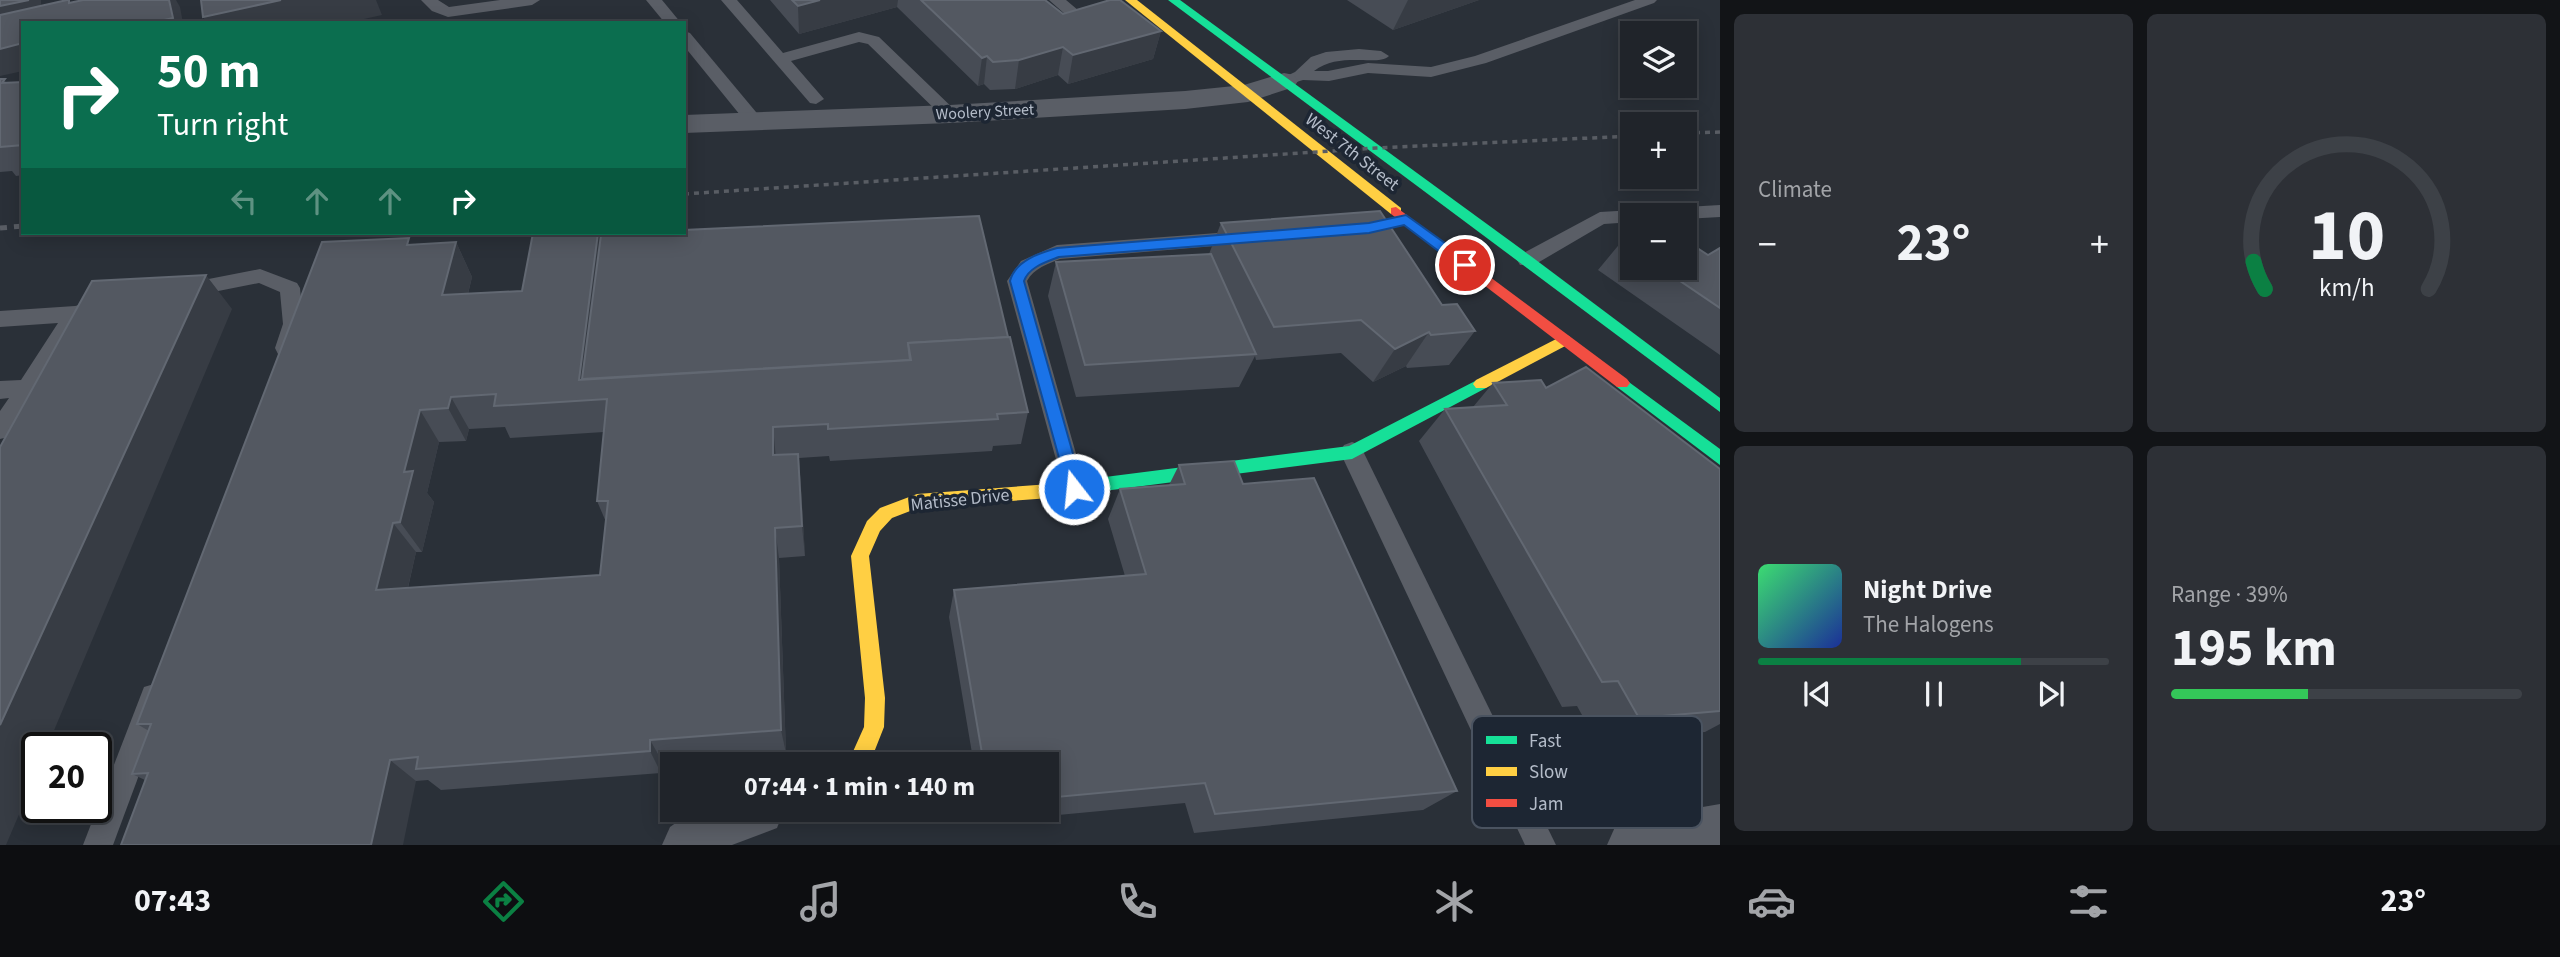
<!DOCTYPE html>
<html lang="en">
<head>
<meta charset="utf-8">
<style>
	body { margin:0; font-family:"Source Sans 3",sans-serif; background:#2d3036; color:#f1f3f6; height:100vh; display:flex; flex-direction:column; font-size:26px; white-space:nowrap }
	* { box-sizing:border-box; margin:0 }
	p { font-size:23px; color:#a2a4a8 }
	.icon { flex:none; width:38px; height:38px; fill:none; stroke:currentColor; stroke-width:2; stroke-linecap:round; stroke-linejoin:round }
	.map { position:relative; flex:1; overflow:hidden }
	.side { display:flex; flex-direction:column; gap:14px; padding:14px; background:#121417; width:840px }
	.side>* { flex:none }
	.banner { position:absolute; left:21px; top:21px; width:665px; height:214px; border-radius:0px; box-shadow:0 4px 18px #0003,0 0 0 2px #3d4147; background:#0b6e4f; color:#fff; overflow:hidden }
	.buttons { position:absolute; left:1620px; top:21px; display:grid; gap:14px }
	.buttons a { display:grid; place-items:center; width:77px; height:77px; border-radius:0px; background:#20242a; box-shadow:0 4px 18px #0003,0 0 0 2px #3d4147; font-size:35px }
	.speed { position:absolute; left:21px; top:732px; display:flex; gap:14px; font-size:35px; font-weight:700; text-align:center }
	.speed>* { display:grid; place-content:center; width:91px; height:91px; border-radius:50%; background:#20242a; box-shadow:0 4px 18px #0003,0 0 0 2px #3d4147; line-height:1 }
	.speed .limit { border:4px solid #111; border-radius:10px; background:#fff; color:#111 }
	.pin { position:absolute; display:grid; place-items:center; width:60px; height:60px; color:#fff; margin:-30px; border:4px solid #fff; border-radius:50%; box-shadow:0 2px 7px #0007 }
	.me { position:absolute; width:77px; margin:-38px; rotate:344deg; stroke-linejoin:round; filter:drop-shadow(0 0 5px #0008) }
	.turn { display:flex; align-items:center; gap:24px; height:147px; padding:0 21px; font-size:32px }
	.turn .icon { width:91px; height:91px; stroke-width:2.5 }
	.turn b { display:block; font-size:49px; line-height:60px }
	.lanes { display:flex; align-items:center; height:66px; padding:0 21px; background:#0003; justify-content:center; gap:35px; direction:ltr }
	.lanes .off { opacity:.35 }
	.big { font-size:52px; font-weight:700; line-height:1.1 }
	.side .card { flex:1; display:flex; flex-direction:column; justify-content:center; gap:10px; min-width:0; padding:0 24px; border-radius:10px; background:#2d3036 }
	.side .dial { align-items:center; gap:0 }
	.dial svg { height:182px; overflow:visible; fill:none; stroke:#3d4147; stroke-width:7; stroke-linecap:round; text-anchor:middle }
	.dial text { fill:#f1f3f6; stroke:none }
	.song { display:flex; align-items:center; gap:21px }
	.cover { width:84px; height:84px; border-radius:10px; background:linear-gradient(135deg,hsl(140 70% 55%),hsl(230 70% 35%)) }
	.played { height:7px; border-radius:4px; background:linear-gradient(90deg,#0b8043 75%,#3d4147 75%) }
	.keys { display:flex; justify-content:space-around; direction:ltr }
	.heat { display:flex; justify-content:space-between; align-items:center; font-size:38px; direction:ltr }
	.charge { height:10px; border-radius:5px; background:linear-gradient(90deg,#34c759 39%,#3d4147 0) }
	.side .tiles { flex:1; display:grid; gap:14px; grid-template-columns:repeat(2,1fr) }
	.trip { position:absolute; left:660px; top:752px; width:399px; height:70px; border-radius:0px; background:#20242a; box-shadow:0 4px 18px #0003,0 0 0 2px #3d4147; font-weight:700; line-height:70px; text-align:center }
	.menu { display:flex; height:112px; justify-content:space-around; align-items:center; background:#0d0e11; color:#a2a4a8 }
	.menu .icon { width:49px; height:49px }
	.menu .selected { color:#0b8043 }
	.menu b { font-size:32px; color:#f1f3f6 }
	main { display:flex; flex:1; min-height:0 }
	.map>svg:first-child { display:block }
</style>
</head>
<body>
<main>
<div class="map">
<svg width="1720" height="845" viewBox="0 0 1720 845">
	<rect width="100%" height="100%" fill="#2a3038"/>
	<g fill="none" stroke-linecap="round" stroke-linejoin="round">
		<g fill="#5a5e66" fill-rule="evenodd">
			<polygon points="421,0 438,0 449,7 500,0 540,0 532,5 448,17 432,11"/>
			<polygon points="646,0 662,0 681,23 665,23"/>
			<polygon points="721,0 737,0 783,53 859,32 879,37 959,114 956,118 944,118 868,44 859,42 791,61 824,99 816,104 810,103"/>
			<polygon points="1049,0 1066,0 1091,21 1101,21 1104,24 1094,29 1082,29"/>
			<path d="M1635 0H1657L1654 3 1486 63 1431 77 1368 73 1329 81 1303 80 1284 86 1276 81 1295 72 1311 57 1326 52 1359 49 1381 51 1389 56C1378 67 1340 51 1314 71H1328L1368 63 1431 67 1475 56Z"/>
			<polygon points="684,31 690,33 761,118 764,122 761,126 749,126 684,46"/>
			<polygon points="1720,205 1720,217 1685,219 1685,215 1633,215 1633,222 1604,224 1534,265 1520,265 1517,260 1520,255 1600,212"/>
			<path d="M1244 231 1251 233 1254 238 1251 243 1060 259C1048 264 1034 268 1027 281L1086 489 1082 496 1074 499 1066 496 1007 281 1021 261 1057 245Z"/>
			<polygon points="260,269 297,283 300,288 303,324 294,354 286,356 278,354 275,348 283,324 280,292 259,283 183,298 176,296 173,291 176,286 183,284"/>
			<polygon points="102,300 109,303 112,308 109,313 82,320 8,437 0,439 0,411 9,398 0,399 0,381 21,380 58,323 0,327 0,311 75,306"/>
			<polygon points="1352,442 1360,445 1556,845 1525,845 1340,452 1344,445"/>
			<polygon points="154,684 164,687 168,697 113,845 83,845 144,687"/>
		</g>
		<g fill="#5a5e66" fill-rule="evenodd">
			<polygon points="1284,73 1294,75 1298,81 1294,87 1248,102 1185,109 950,123 684,133 684,115 950,105 1185,91 1244,85"/>
			<polygon points="1720,804 1720,845 1607,845 1615,827 1633,819"/>
			<polygon points="694,810 784,810 777,828 732,845 662,845 670,827"/>
		</g>
		<g fill="#16e098" fill-rule="evenodd">
			<polygon points="1168,0 1180,0 1532,257 1720,398 1720,412"/>
			<polygon points="1622,377 1720,449 1720,465 1617,387 1614,383 1617,379"/>
			<polygon points="1481,378 1489,384 1486,388 1352,459 1050,498 1044,496 1042,491 1044,486 1050,484 1349,446"/>
		</g>
		<g fill="#ffcf43" fill-rule="evenodd">
			<polygon points="1125,0 1137,0 1401,208 1401,214 1391,214"/>
			<polygon points="1564,335 1569,336 1571,340 1569,344 1486,388 1476,388 1473,384 1476,380"/>
			<polygon points="1050,484 1056,486 1058,491 1056,496 1050,498 918,508 892,518 880,531 869,556 885,698 884,727 869,765 847,765 864,727 865,698 851,556 867,521 880,508 917,494"/>
		</g>
		<polygon fill="#f24e42" fill-rule="evenodd" points="1396,207 1627,379 1630,383 1627,387 1617,387 1391,214 1391,208"/>
		<g stroke="#595d64" stroke-width="3.5" stroke-dasharray="5 5" stroke-linecap="butt">
			<polyline points="1685,133 1720,132"/>
			<polyline points="684,194 1376,148 1633,136"/>
		</g>
		<polyline stroke="#595d64" stroke-width="5" stroke-dasharray="7 7" stroke-linecap="butt" points="0,228 23,226"/>
	</g>
	<g fill="#474c55" fill-rule="evenodd">
		<polygon points="770,0 1045,0 1063,14 1161,31 1153,59 1068,84 1058,75 1015,89 990,90 984,84 978,86 897,7 799,34"/>
		<polygon points="1347,0 1479,0 1393,30"/>
		<polygon points="0,79 8,83 23,82 23,175 16,176 12,171 0,172"/>
		<polygon points="1221,223 1442,305 1475,331 1449,365 1407,368 1406,366 1373,382 1341,353 1256,360 1255,356 1239,387 1076,397 1048,296 1056,262 1209,254"/>
		<path d="M600 233 601 235 1008 337 1028 412 1021 444 993 446 992 451 830 461 829 456 799 458 805 556 779 558 786 753 662 761 661 773 441 790 428 780 416 781 145 780 132 774 149 731 137 724 412 245 456 242 472 277 468 294 522 291ZM505 427 510 438 604 432 597 501 606 522 600 575 408 588 416 552H422L434 502 427 493 439 442 466 441 469 429Z"/>
		<polygon points="1633,236 1633,268 1685,268 1720,248 1720,355 1598,270 1622,241"/>
		<polygon points="1493,383 1546,388 1720,469 1720,724 1705,732 1596,740 1577,706 1562,707 1419,441 1445,409 1473,407"/>
		<polygon points="1179,465 1243,484 1457,791 1423,810 1194,833 1185,803 983,822 981,810 1046,810 1046,765 974,765 949,617 954,590 1125,576 1108,519 1120,489 1169,485"/>
	</g>
	<g fill="#373c44">
		<polygon points="29,0 41,0 41,17 0,25 0,6"/>
		<polygon points="169,0 176,0 180,7 183,23 151,23"/>
		<polygon points="281,0 376,0 382,15 346,23 207,23 203,17"/>
		<polygon points="820,0 898,0 897,7 799,34 798,6"/>
		<polygon points="1408,0 1479,0 1393,30"/>
		<polygon points="1161,31 1153,59 1068,84 1073,55"/>
		<polygon points="23,43 23,71 0,76 0,49"/>
		<polygon points="1063,47 1058,75 1015,89 1019,60"/>
		<polygon points="987,56 984,84 978,86 982,58"/>
		<polygon points="598,233 600,233 609,263 594,385 579,380"/>
		<polygon points="456,242 472,277 459,329 442,295"/>
		<polygon points="206,275 232,309 47,747 37,747 37,772 6,845 0,845 0,725"/>
		<polygon points="1429,332 1406,366 1373,382 1395,349"/>
		<polygon points="451,397 469,429 466,441 448,408"/>
		<polygon points="420,410 439,442 427,493 434,502 422,552 400,522 404,472"/>
		<polygon points="773,427 776,459 773,455"/>
		<polygon points="798,454 801,485 805,556 802,526"/>
		<polygon points="393,523 416,552 401,617 376,590"/>
		<polygon points="775,528 779,558 786,753 781,730"/>
		<polygon points="650,740 662,761 661,773 650,751"/>
		<polygon points="390,760 416,781 403,845 371,845"/>
	</g>
	<g fill="#535861" stroke="#626872" stroke-width="2" fill-rule="evenodd">
		<polygon points="0,0 29,0 0,6"/>
		<polygon points="67,0 69,0 69,3 83,0 169,0 173,18 151,23 143,23 143,21 132,23 23,23 23,43 0,49 0,15"/>
		<polygon points="201,0 281,0 203,17"/>
		<polygon points="792,0 820,0 798,6"/>
		<polygon points="921,0 1045,0 1063,14 1110,0 1120,0 1161,31 1073,55 1063,47 1019,60 993,62 987,56 982,58"/>
		<polygon points="0,79 5,79 2,83 23,82 23,145 0,147"/>
		<polygon points="1380,211 1442,305 1457,304 1475,331 1431,335 1429,332 1395,349 1361,320 1274,327 1221,223"/>
		<polygon points="979,216 1008,337 908,343 910,360 582,379 601,235 640,233 684,233 684,230"/>
		<path d="M533 233H598L579 380 911 360 908 343 1010 337 1028 412 997 414 998 419 828 429V424L773 427V455L798 454 802 526 775 528 781 730 650 740V751L416 769 418 757 390 760 371 845H121L148 773 132 774 151 724H137L322 242 409 238 407 245 456 242 442 295 522 291ZM496 394 494 406 607 399 597 501H608L600 575 376 590 393 523 400 522 413 471 404 472 420 410 448 408 451 397Z"/>
		<polygon points="1633,236 1633,249 1622,241"/>
		<polygon points="1685,240 1708,255 1720,248 1720,308 1661,268 1685,268"/>
		<polygon points="1211,254 1256,354 1085,365 1056,262"/>
		<polygon points="206,275 0,725 0,447 92,281"/>
		<polygon points="1586,367 1720,469 1720,711 1639,718 1618,681 1602,682 1445,409 1507,405 1493,383 1541,380 1546,388"/>
		<polygon points="1234,461 1243,484 1314,478 1457,791 1215,814 1205,783 1046,798 1046,765 984,765 954,590 1146,574 1120,489 1185,484 1179,465"/>
	</g>
	<path fill="#1a73e8" stroke="#114b97" stroke-width="2" d="M1406 215 1470 261V268H1461L1404 225 1369 233 1059 257C1046 262 1029 267 1024 281L1083 489 1080 494H1069L1010 281C1015 261 1039 253 1057 248L1369 223Z"/>
	<g text-anchor="middle" dominant-baseline="central" stroke-width="7" stroke-linejoin="round" paint-order="stroke">
		<g font-size="16" fill="#b4bcc9" stroke="#1d2633">
			<text transform="translate(985 112) rotate(-3)">Woolery Street</text>
		</g>
		<g font-size="18" fill="#b4bcc9" stroke="#1d2633">
			<text transform="translate(1352 152) rotate(38)">West 7th Street</text>
			<text transform="translate(960 500) rotate(-6)">Matisse Drive</text>
		</g>
	</g>
	<rect x="1472" y="716" width="230" height="112" rx="10" fill="#1d2633" stroke="#4a5360" stroke-width="2"/>
	<rect x="1486" y="736" width="31" height="8" fill="#16e098"/>
	<rect x="1486" y="767" width="31" height="9" fill="#ffcf43"/>
	<rect x="1486" y="799" width="31" height="8" fill="#f24e42"/>
	<g font-size="19" fill="#b4bcc9">
		<text x="1529" y="747">Fast</text>
		<text x="1529" y="778">Slow</text>
		<text x="1529" y="810">Jam</text>
	</g>
</svg>
<div class="buttons">
<a><svg class="icon" aria-label="layers" viewBox="0 0 24 24"><path d="M12 4l9 5-9 5-9-5zM3 14l9 5 9-5"/></svg></a>
<a>+</a>
<a>−</a>
</div>
<div class="speed"><div class="limit">20</div></div>
<div class="pin" style="left:1465px;top:265px;background:#d93025"><svg class="icon" aria-label="arrive" viewBox="0 0 24 24"><path d="M6 21V4h12l-3 4 3 4H6"/></svg></div>
<svg class="me" style="left:1074px;top:489px" viewBox="-20 -20 40 40"><circle r="17" fill="#1a73e8" stroke="#fff" stroke-width="3"/><path d="M0-11L8 9 0 5-8 9z" fill="#fff"/></svg>
<div class="trip">07:44 · 1 min · 140 m</div>
<div class="banner">
<div class="turn"><svg class="icon" aria-label="right" viewBox="0 0 24 24"><path d="M7 20v-9h11M14 6l5 5-5 5"/></svg><div><b>50 m</b>Turn right</div></div>
<div class="lanes"><svg class="icon off" aria-label="left" viewBox="0 0 24 24"><path d="M17 20v-9H6M10 6l-5 5 5 5"/></svg><svg class="icon off" aria-label="ahead" viewBox="0 0 24 24"><path d="M12 20V5M6 11l6-6 6 6"/></svg><svg class="icon off" aria-label="ahead" viewBox="0 0 24 24"><path d="M12 20V5M6 11l6-6 6 6"/></svg><svg class="icon" aria-label="right" viewBox="0 0 24 24"><path d="M7 20v-9h11M14 6l5 5-5 5"/></svg></div>
</div>
</div>
<section class="side">
<div class="tiles">
<div class="card"><p>Climate</p>
<div class="heat"><a>−</a><b class="big">23°</b><a>+</a></div>
</div>
<div class="card dial"><svg viewBox="0 0 100 80">
<path d="M14 69A42 42 0 1 1 86 69"/>
<path d="M14 69A42 42 0 0 1 9 57" stroke="#0b8043"/>
<text x="50" y="56" font-size="32" font-weight="700">10</text>
<text x="50" y="72" font-size="11">km/h</text>
</svg></div>
<div class="card">
<div class="song"><i class="cover"></i><div><b>Night Drive</b><p>The Halogens</p></div></div>
<div class="played"></div>
<div class="keys"><svg class="icon" aria-label="previous" viewBox="0 0 24 24"><path d="M18 5L8 12l10 7zM5 5v14"/></svg><svg class="icon" aria-label="pause" viewBox="0 0 24 24"><path d="M8 5v14M16 5v14"/></svg><svg class="icon" aria-label="next" viewBox="0 0 24 24"><path d="M6 5l10 7-10 7zM19 5v14"/></svg></div>
</div>
<div class="card"><p>Range · 39%</p><b class="big">195 km</b><div class="charge"></div></div>
</div>
</section>
</main>
<nav class="menu">
<b>07:43</b>
<svg class="icon selected" aria-label="directions" viewBox="0 0 24 24"><path d="M12 3l9 9-9 9-9-9zM9 14v-3h6M13 9l2 2-2 2"/></svg>
<svg class="icon" aria-label="music" viewBox="0 0 24 24"><path d="M9 18V5l10-2v13"/><circle cx="6" cy="18" r="3"/><circle cx="16" cy="16" r="3"/></svg>
<svg class="icon" aria-label="phone" viewBox="0 0 24 24"><path d="M5 4h4l2 5-3 2q2 4 5 5l2-3 5 2v4C11 20 4 13 5 4z"/></svg>
<svg class="icon" aria-label="climate" viewBox="0 0 24 24"><path d="M12 3v18M4 7l16 10M4 17L20 7"/></svg>
<svg class="icon" aria-label="car" viewBox="0 0 24 24"><path d="M5 17H2v-5l4-1 3-4h7l3 4 3 1v5h-3M9 17h6M6 11h13"/><circle cx="7" cy="17" r="2"/><circle cx="17" cy="17" r="2"/></svg>
<svg class="icon" aria-label="filters" viewBox="0 0 24 24"><path d="M4 7h16M4 17h16"/><circle cx="9" cy="7" r="2"/><circle cx="15" cy="17" r="2"/></svg>
<b>23°</b>
</nav>
</body>
</html>
